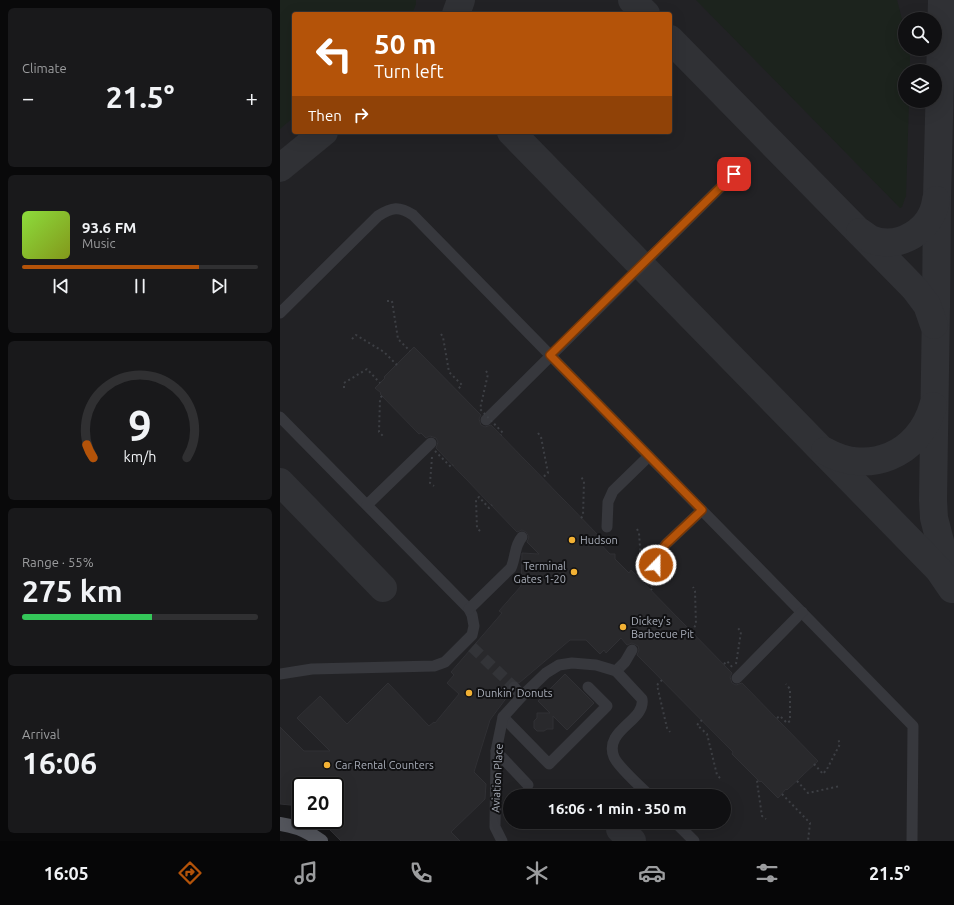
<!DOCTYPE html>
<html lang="en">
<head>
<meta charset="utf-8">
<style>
	body { margin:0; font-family:Ubuntu,sans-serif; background:#19191b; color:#f1f3f6; height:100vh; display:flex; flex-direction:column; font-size:15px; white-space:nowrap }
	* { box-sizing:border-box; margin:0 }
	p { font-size:13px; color:#9c9d9f }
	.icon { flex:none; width:22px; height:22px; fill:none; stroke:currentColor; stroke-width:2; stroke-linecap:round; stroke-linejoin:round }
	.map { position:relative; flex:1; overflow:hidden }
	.details { display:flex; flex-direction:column; gap:8px; padding:8px; background:#09090a; width:280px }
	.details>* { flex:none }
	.banner { position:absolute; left:12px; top:12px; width:380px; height:122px; border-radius:4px; box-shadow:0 4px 16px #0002,0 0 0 1px #303032; background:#b45309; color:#fff; overflow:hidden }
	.tools { position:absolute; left:618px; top:12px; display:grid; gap:8px }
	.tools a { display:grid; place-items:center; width:44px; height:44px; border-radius:50%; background:#101012; box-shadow:0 4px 16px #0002,0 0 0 1px #303032; font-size:20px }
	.speed { position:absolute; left:12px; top:777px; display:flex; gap:8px; font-size:20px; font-weight:700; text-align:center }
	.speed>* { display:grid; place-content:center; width:52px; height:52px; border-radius:50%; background:#101012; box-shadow:0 4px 16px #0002,0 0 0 1px #303032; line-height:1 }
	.speed .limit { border:2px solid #111; border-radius:6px; background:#fff; color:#111 }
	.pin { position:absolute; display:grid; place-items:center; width:34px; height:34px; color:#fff; margin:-17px; border-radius:8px; box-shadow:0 2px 6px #0006 }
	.me { position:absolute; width:44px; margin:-22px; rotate:22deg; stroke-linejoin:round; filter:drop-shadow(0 0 3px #0008) }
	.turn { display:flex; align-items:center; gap:14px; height:84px; padding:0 16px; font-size:18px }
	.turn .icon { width:52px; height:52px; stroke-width:2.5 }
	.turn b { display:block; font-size:28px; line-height:34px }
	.then { display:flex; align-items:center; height:38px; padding:0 16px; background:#0003; gap:8px; font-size:15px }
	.big { font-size:30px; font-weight:700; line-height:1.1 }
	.details .tile { flex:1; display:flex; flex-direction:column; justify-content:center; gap:6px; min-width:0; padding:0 14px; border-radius:6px; background:#19191b }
	.details .dial { align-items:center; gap:0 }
	.dial svg { height:104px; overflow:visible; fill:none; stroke:#303032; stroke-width:7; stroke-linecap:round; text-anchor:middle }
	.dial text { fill:#f1f3f6; stroke:none }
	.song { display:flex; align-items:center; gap:12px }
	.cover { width:48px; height:48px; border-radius:6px; background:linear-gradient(135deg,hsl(90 70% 55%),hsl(70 70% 35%)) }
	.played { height:4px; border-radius:2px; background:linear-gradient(90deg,#b45309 75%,#303032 75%) }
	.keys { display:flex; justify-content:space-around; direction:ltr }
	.heat { display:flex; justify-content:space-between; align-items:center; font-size:22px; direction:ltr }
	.charge { height:6px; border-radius:3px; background:linear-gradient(90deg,#34c759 55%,#303032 0) }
	.trip { position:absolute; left:223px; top:789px; width:228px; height:40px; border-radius:20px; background:#101012; box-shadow:0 4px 16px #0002,0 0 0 1px #303032; font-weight:700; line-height:40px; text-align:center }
	.dock { display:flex; height:64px; justify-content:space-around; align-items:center; background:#060607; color:#9c9d9f }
	.dock .icon { width:28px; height:28px }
	.dock .active { color:#b45309 }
	.dock b { font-size:18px; color:#f1f3f6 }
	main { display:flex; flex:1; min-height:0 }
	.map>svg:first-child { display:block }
</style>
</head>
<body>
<main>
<section class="details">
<div class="tile"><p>Climate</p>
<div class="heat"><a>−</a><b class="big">21.5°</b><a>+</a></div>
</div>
<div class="tile">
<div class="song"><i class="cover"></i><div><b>93.6 FM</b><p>Music</p></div></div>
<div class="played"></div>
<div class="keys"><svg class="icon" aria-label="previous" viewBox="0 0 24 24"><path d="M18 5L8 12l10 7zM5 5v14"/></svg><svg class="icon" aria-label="pause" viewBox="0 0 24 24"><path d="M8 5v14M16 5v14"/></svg><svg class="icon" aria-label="next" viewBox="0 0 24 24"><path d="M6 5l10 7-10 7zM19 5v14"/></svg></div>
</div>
<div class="tile dial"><svg viewBox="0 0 100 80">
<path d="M14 69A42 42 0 1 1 86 69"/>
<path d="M14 69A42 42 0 0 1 9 59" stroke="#b45309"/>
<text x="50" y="56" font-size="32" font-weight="700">9</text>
<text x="50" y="72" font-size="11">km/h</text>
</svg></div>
<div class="tile"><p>Range · 55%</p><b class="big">275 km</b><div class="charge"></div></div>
<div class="tile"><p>Arrival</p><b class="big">16:06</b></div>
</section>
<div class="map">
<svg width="674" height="841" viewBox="0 0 674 841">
	<rect width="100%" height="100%" fill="#161618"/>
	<path fill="#222225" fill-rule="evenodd" d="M0 0H674V841H100L55 786H21L0 788ZM14 14H390V132H14ZM625 19H655V49H625ZM625 71H655V101H625ZM230 796H444V822H230Z"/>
	<g fill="#1c231d">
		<polygon points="0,0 136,0 136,4 132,14 14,14 14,117 0,129"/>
		<polygon points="416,0 617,0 625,31 625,49 630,49 630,71 625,71 625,101 629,101 626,197 625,198 622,207 620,208"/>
	</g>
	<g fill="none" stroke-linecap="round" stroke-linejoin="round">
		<g stroke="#303135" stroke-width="28">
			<polyline points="352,0 366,14"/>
			<polyline points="662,0 657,198 656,307 653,500 654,518 670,580"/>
			<polyline points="176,14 181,0"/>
			<polyline points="390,39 635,289 647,305 654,325"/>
			<polyline points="231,132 659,570 672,589"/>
			<polyline points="0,168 44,132"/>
			<path d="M580 232C583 234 587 237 590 239 619 251 652 230 656 200"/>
			<path d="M545 451C588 476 639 455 653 406"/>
			<polyline points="0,482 103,588"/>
			<polyline points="340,829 352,841"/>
		</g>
	</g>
	<g fill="#29292c" stroke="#303034">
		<polygon points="134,347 201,415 199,419 201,425 205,427 211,425 320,537 317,540 330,554 335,554 335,559 349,573 351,570 452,673 450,677 452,683 456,685 462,683 538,761 507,790 506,789 498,798 481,781 480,782 452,754 453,752 357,655 359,650 358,646 352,643 347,645 341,638 326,653 324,650 320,654 306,640 290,640 239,683 233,680 229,682 227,688 230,693 210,720 194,772 206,784 205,799 171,832 180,841 61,841 40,820 55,820 55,786 21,786 21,806 0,804 0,727 24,751 50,751 17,718 40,696 67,724 108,683 149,726 154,722 155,723 179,694 167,683 174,675 171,672 222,613 219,611 241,586 242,553 259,554 247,542 249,537 246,532 242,530 237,532 156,448 158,442 156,438 150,436 146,438 141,433 139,434 100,394 101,393 95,388 105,378 104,377"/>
		<polygon points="285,674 314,703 287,730 273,716 273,729 267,729 264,731 257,731 254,728 254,721 257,718 257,713 270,713 258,701"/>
	</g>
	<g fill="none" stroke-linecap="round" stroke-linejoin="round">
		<polyline stroke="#333438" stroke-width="11" stroke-dasharray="11 5.5" stroke-linecap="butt" points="192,647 234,687"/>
		<g stroke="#3d3f44" stroke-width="2" stroke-dasharray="2 3" stroke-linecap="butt">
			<polyline points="107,301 112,301 118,339 130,351"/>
			<polyline points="161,334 163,337 169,372 182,385 177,390"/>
			<polyline points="72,339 76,335 104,352 117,365"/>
			<polyline points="64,388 64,383 87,369 100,383"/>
			<polyline points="102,396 100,398 99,432 103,436"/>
			<polyline points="258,433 261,437 268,473 262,478"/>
			<polyline points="155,451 171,467 173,465"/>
			<polyline points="152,457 150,483 154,486"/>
			<polyline points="301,518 303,516 304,481 301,477"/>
			<polyline points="357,529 359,533 362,575 373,587 371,590"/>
			<polyline points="200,531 197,528 196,500 199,497 209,508 212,505"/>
			<polyline points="411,631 416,625 415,591 413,587"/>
			<polyline points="444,664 447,661 453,668"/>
			<polyline points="456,664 461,632 458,628"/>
			<polyline points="382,680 377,685 387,728 390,732"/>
			<polyline points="497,718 500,716 507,723 510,721 510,689 506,684"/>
			<polyline points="422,720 417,725 427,734 437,775 441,779"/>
			<polyline points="534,764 543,774 547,769 560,744 558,739"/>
			<polyline points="478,781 477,782 482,816 486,819"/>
			<polyline points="517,781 528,793 560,786"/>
			<polyline points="502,794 530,823 528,841"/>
		</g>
		<g stroke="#37383d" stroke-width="11">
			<path d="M0 313 98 216C112 207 119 206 133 215L633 726 632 841"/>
			<polyline points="0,417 189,609 192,615 194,626 192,635 165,662 154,666 32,669 0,674"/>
			<polyline points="206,420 454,174"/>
			<polyline points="87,505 151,443"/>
			<polyline points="327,527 328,502 333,491 369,456"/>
			<polyline points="376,565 378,555 386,544 422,510"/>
			<path d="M189 609 231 568C236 557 234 546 242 537"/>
			<polyline points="336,671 345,662 352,650"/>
			<polyline points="457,678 522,612"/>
			<polyline points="234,687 242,696"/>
			<polyline points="223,717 269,764 327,706 308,687"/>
			<polyline points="216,751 248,785"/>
			<polyline points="395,822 414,841"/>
			<path d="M222 841 215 827 216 751 223 717 242 696 266 673 279 665 292 663 316 665 336 671 362 699C366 721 323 730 334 757 338 767 361 787 370 796"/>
		</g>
		<path stroke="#53555c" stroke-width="14" d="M0 824C16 826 28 831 41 841"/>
		<polyline stroke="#3d3f44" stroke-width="2" stroke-dasharray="2 3" stroke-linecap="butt" points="206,371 208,374 200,409 223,433 221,435"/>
	</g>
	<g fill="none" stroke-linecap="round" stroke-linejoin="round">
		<defs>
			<polyline id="route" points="376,565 378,555 386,544 422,510 270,355 454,174"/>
		</defs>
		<use href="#route" stroke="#753606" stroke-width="10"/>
		<use href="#route" stroke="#b45309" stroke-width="7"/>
	</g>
	<g fill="#f2b134" stroke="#111113" stroke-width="1.5">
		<circle cx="292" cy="540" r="4"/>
		<circle cx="294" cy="572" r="4"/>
		<circle cx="343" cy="627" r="4"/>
		<circle cx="189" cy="693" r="4"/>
		<circle cx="47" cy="765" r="4"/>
	</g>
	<g text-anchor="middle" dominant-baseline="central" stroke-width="4" stroke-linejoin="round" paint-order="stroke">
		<g font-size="11" fill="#a8adb8" stroke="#111113" text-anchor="start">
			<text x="300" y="540">Hudson</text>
			<text x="286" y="566" text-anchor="end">Terminal<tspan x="286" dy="13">Gates 1-20</tspan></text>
			<text x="351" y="621">Dickey’s<tspan x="351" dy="13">Barbecue Pit</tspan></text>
			<text x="197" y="693">Dunkin’ Donuts</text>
			<text x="55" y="765">Car Rental Counters</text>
		</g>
		<g font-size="11" fill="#a8adb8" stroke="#111113">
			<text transform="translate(217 778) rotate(-87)">Aviation Place</text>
		</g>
	</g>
</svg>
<div class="tools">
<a><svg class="icon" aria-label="search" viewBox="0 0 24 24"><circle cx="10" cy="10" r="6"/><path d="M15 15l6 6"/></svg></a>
<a><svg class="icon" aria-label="layers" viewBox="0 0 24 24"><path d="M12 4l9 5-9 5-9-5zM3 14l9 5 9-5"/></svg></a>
</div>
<div class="speed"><div class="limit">20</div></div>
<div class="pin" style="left:454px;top:174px;background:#d93025"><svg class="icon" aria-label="arrive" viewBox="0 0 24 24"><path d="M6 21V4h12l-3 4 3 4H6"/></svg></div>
<svg class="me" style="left:376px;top:565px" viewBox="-20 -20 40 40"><circle r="17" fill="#b45309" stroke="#fff" stroke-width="3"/><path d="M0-11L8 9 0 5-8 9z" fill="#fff"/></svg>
<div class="trip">16:06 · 1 min · 350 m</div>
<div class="banner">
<div class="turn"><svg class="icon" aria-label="left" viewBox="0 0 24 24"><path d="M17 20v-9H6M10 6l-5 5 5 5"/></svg><div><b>50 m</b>Turn left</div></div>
<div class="then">Then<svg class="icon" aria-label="right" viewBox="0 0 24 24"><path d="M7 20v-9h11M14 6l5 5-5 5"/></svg></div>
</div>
</div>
</main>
<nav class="dock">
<b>16:05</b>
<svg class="icon active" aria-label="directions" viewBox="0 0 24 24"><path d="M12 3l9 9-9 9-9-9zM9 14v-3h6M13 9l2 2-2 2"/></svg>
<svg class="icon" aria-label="music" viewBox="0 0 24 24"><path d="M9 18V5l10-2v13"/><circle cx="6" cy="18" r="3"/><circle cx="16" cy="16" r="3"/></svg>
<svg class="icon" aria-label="phone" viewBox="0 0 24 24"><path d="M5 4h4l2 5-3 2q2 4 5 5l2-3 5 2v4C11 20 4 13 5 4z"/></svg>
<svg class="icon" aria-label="climate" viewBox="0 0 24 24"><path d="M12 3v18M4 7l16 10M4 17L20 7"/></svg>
<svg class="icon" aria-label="car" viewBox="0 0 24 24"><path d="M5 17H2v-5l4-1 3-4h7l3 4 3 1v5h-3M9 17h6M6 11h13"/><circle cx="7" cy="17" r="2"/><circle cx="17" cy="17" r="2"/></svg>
<svg class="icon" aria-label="filters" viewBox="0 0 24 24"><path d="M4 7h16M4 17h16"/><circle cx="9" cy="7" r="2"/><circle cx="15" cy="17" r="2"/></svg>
<b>21.5°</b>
</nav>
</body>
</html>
